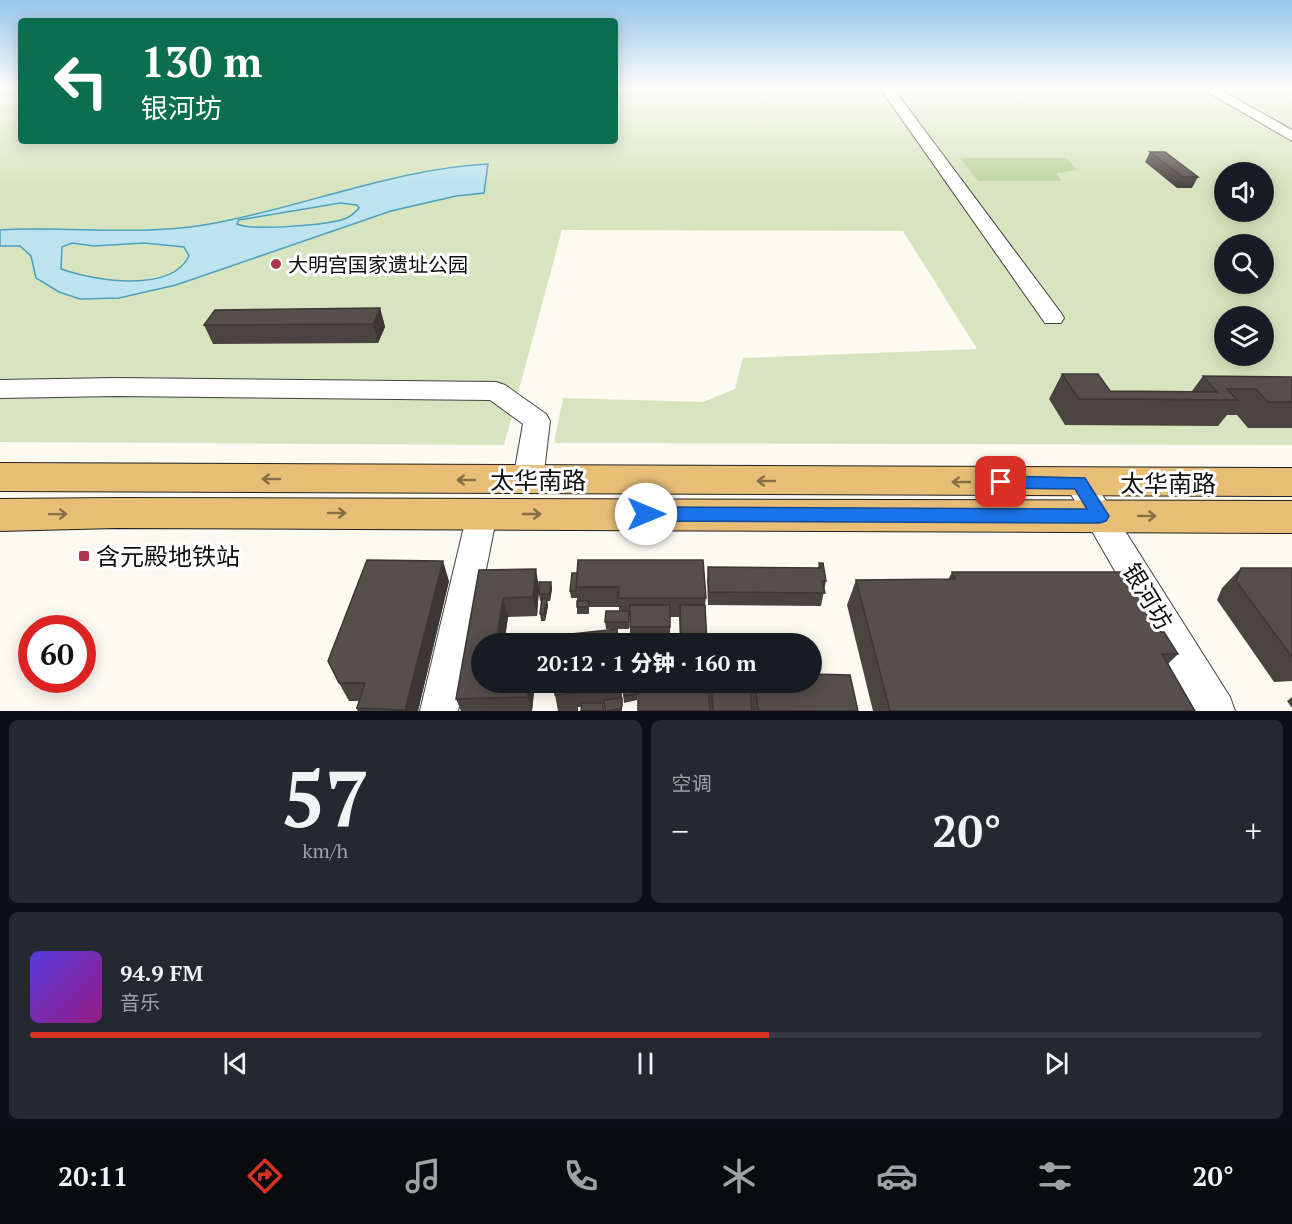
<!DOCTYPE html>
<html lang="zh">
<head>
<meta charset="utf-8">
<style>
	body { margin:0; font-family:"PT Serif","Noto Sans SC",serif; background:#242831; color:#f1f3f6; height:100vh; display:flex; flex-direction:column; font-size:22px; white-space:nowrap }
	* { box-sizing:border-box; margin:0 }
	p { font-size:20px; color:#9ea1a6 }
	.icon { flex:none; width:33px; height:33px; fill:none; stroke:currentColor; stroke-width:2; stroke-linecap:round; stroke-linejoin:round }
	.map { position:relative; height:711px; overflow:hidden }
	.side { display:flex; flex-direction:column; gap:9px; padding:9px; background:#0d0f14; flex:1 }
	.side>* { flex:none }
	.top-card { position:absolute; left:18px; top:18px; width:600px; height:126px; border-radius:6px; box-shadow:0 3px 15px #0003; background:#0b6e4f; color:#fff; overflow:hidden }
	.controls { position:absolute; left:1214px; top:162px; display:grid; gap:12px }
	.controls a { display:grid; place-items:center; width:60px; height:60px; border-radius:50%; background:#171b24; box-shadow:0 3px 15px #0003; font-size:30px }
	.speed { position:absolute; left:18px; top:615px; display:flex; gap:12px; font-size:30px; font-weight:700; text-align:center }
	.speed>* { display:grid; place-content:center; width:78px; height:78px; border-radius:50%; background:#171b24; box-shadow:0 3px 15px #0003; line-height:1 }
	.speed .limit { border:9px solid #d22; background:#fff; color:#111 }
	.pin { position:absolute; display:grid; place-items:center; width:51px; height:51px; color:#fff; margin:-26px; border-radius:12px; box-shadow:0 3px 9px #0006 }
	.me { position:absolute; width:66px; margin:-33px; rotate:90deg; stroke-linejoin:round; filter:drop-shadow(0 0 4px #0008) }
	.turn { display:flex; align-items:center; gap:21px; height:126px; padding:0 24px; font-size:27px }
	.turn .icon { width:78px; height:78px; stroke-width:2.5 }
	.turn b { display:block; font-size:42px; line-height:51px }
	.big { font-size:45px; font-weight:800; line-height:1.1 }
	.side .tile { flex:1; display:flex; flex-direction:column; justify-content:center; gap:9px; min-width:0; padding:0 21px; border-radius:9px; background:#242831 }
	.side .dial { align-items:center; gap:0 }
	.dial b { font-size:78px; line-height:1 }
	.song { display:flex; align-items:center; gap:18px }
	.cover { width:72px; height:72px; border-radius:9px; background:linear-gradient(135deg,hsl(250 70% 55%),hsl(310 70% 35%)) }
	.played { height:6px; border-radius:3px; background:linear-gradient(90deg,#d93025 60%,#363941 60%) }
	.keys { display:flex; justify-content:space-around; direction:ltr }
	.heat { display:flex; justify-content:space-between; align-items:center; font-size:33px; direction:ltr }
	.side .tiles { flex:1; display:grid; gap:9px; grid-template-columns:1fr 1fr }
	.tile:last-child { grid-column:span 2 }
	.trip { position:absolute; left:471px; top:633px; width:351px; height:60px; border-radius:30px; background:#171b24; box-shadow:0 3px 15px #0003; font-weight:800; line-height:60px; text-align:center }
	.menu { display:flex; height:96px; justify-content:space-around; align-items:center; background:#090b0e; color:#9ea1a6 }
	.menu .icon { width:42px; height:42px }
	.menu .current { color:#d93025 }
	.menu b { font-size:27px; color:#f1f3f6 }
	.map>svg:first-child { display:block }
</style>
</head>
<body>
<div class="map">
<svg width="1292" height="711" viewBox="0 0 1292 711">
	<rect width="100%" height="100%" fill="#fdfaf2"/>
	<path fill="#d7e4bf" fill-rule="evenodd" d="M0 88H21V141H615V88H1292V445L554 443 563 398 703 402 735 389 743 358 977 349 903 231 562 230 504 445 0 442ZM1224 172H1263V212H1224ZM1224 244H1263V284H1224ZM1224 316H1263V356H1224Z"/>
	<polygon fill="#bed3a0" points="960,158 1066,158 1078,170 1057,173 1061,181 978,181"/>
	<path fill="#bce3ef" stroke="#4c9fbd" stroke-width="1.5" fill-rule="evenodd" d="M488 164 484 193 456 196 391 211 176 285 119 298 80 299 59 292 36 278 31 256 20 246H0V230C68 226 136 236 204 225 299 209 391 169 488 164ZM340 203 357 205 359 208C355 213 350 217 344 219 328 225 251 231 237 224L239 220ZM72 243 94 246 144 243 184 247 189 256C171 294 92 280 61 269L62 247Z"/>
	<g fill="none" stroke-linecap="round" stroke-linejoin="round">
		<defs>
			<g id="minor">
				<polygon points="880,88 893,88 1061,313 1064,318 1061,323 1045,323"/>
				<polygon points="1201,88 1217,88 1292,130 1292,141"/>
				<polygon points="116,378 496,382 505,385 546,414 550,421 543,480 538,488 528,491 518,488 513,480 523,424 490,400 116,396 0,398 0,380"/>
				<polygon points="1079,471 1089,474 1230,697 1235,711 1195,711 1064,482 1069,474"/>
				<polygon points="482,502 493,505 497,514 458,711 420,711 467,514 471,505"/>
			</g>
			<g id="major">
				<polygon points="0,463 1292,468 1292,496 0,491"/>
				<polygon points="116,498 1292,501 1292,533 116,528 0,531 0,499"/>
			</g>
		</defs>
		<use href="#minor" stroke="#424242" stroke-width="2"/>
		<use href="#major" stroke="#202020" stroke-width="2"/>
		<use href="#minor" fill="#fff" fill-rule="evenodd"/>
		<use href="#major" fill="#e8be77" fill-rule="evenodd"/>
	</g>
	<g fill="#4a4441">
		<polygon points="1150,152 1198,177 1192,188 1177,188 1145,162"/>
		<polygon points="380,308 385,327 378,343 213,344 204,325"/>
		<polygon points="1062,374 1110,391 1192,391 1203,376 1292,377 1292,428 1248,428 1237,415 1227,415 1218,426 1065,425 1049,399"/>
		<polygon points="819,563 826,581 821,606 708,605 707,580 708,567 818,568"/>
		<polygon points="1241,568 1292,568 1292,681 1274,682 1217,600 1222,588"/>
		<polygon points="479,570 539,588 551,582 552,589 550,601 547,601 548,606 545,621 541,621 540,614 541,601 540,601 539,594 539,589 537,616 508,617 504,644 482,644 482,682 535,682 532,711 461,711 456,699"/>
		<polygon points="952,572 1161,632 1178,654 1168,664 1195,711 873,711 847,605 856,580 948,580"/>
		<polygon points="572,573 706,598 705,605 707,644 680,644 679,617 670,617 670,640 630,640 630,617 629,617 629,629 606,629 605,622 619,611 619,607 589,607 589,614 577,614 577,598 571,598 570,591"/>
		<polygon points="449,581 418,711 358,711 356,708 359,701 349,701 339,683"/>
		<polygon points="554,682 622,682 622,711 605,711 604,704 603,704 604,711 581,711 582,707 578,707 578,711 558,711 555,695"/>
		<polygon points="622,682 637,694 637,700 624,703"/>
		<polygon points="709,682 749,682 752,711 638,711 708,687"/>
		<polygon points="752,682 812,682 858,711 752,711 750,691"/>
		<polygon points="1292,697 1292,708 1287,701"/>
	</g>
	<g fill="#3c3735">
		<polygon points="380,308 385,327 378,343 373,324"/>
		<polygon points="443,561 449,581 418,711 405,711"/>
		<polygon points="536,569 539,588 537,616 533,597"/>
		<polygon points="551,582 552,589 550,601 549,594"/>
		<polygon points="503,598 508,617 504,644 496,644"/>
		<polygon points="547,599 548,606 545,621 544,614"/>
		<polygon points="529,682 535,682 532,711 531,711 528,697"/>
	</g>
	<g fill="#564f4c" stroke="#3c3735" stroke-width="1.5">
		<polygon points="1150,152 1165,152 1198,177 1183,177"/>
		<polygon points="380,308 373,324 204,325 215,310"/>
		<polygon points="1062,374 1098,374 1110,391 1217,392 1203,376 1292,377 1292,402 1268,402 1256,389 1227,389 1237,400 1079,399"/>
		<polygon points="367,560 443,561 405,710 357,708 365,683 339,683 328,661"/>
		<polygon points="578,560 703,560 706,598 618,598 619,587 576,587"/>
		<polygon points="819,563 823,563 826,581 822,581 825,593 709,592 708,567 821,568"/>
		<polygon points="1241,568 1292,568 1292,657 1236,581"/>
		<polygon points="536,569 533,597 503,598 496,644 482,644 482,682 529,682 528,697 456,699 479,570"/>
		<polygon points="952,572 1125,572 1161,632 1164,632 1178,654 1162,654 1195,711 890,711 856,580 955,579"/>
		<polygon points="572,573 577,573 576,591 570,591"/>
		<polygon points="539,582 551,582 549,594 539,594"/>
		<polygon points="542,598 547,599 544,614 540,614"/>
		<polygon points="577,601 589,601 588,607 577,607"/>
		<rect x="630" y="605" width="40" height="22"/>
		<polygon points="680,605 705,605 707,644 681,644"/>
		<polygon points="606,611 629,611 629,622 605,622"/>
		<polygon points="617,629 618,644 554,644 553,636"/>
		<polygon points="812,674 850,675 858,711 758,711 755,682 812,682"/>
		<polygon points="554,682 622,682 622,684 576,689 576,693 555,695"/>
		<polygon points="623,682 635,682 637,694 624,696"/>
		<polygon points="711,682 749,682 752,711 713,711"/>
		<polygon points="638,684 708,685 710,711 638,711"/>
		<polygon points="622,698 622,706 620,709 605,711 604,700"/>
		<polygon points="582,703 603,703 603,711 581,711"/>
	</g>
	<defs><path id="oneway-shaft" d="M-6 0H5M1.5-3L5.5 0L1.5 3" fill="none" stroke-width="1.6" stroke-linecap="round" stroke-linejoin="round" transform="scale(1.5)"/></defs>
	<g stroke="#866f48">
		<use href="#oneway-shaft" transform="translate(271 479) rotate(-180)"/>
		<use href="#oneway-shaft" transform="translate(466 480) rotate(-180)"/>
		<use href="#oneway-shaft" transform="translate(766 481) rotate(-180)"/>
		<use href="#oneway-shaft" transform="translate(961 482) rotate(-180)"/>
		<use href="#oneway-shaft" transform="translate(337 513)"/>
		<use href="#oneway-shaft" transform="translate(58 514) rotate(-1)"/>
		<use href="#oneway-shaft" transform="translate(532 514)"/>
		<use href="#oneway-shaft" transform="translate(1147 516) rotate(1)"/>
	</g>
	<linearGradient id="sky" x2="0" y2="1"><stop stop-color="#96c7eb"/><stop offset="0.47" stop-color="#fefdf9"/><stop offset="1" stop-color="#fefdf9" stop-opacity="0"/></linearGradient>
	<rect width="1292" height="188" fill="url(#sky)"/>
	<polygon fill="#1a73e8" stroke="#114b97" stroke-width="1.5" points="1001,476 1085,478 1109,516 1106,521 1100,523 646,521 640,519 638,514 640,509 646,507 1087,509 1075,489 1001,488 995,487 993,482 995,477"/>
	<g fill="#ae374c" stroke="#fff" stroke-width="2">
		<circle cx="276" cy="264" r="6"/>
		<rect x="78" y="550" width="12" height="12" rx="3"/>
	</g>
	<g text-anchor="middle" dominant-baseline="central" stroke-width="6" stroke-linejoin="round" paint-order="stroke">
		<g font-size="20" fill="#0f0f0f" stroke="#fff" text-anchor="start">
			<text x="288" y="264">大明宫国家遗址公园</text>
		</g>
		<g font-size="24" fill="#0f0f0f" stroke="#fff">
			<text x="538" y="480">太华南路</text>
			<text x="1168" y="483">太华南路</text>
			<text transform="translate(1148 596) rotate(59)">银河坊</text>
		</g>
		<g font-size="24" fill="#0f0f0f" stroke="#fff" text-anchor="start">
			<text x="96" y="556">含元殿地铁站</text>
		</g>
	</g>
</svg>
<div class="controls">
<a><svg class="icon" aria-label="sound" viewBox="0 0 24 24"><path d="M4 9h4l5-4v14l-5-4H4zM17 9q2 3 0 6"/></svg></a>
<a><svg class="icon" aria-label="search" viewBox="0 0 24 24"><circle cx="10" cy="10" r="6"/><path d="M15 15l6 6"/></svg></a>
<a><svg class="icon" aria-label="layers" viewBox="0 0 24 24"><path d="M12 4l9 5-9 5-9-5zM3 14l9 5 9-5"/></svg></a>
</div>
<div class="speed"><div class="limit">60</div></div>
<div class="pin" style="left:1001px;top:482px;background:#d93025"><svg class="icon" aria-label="arrive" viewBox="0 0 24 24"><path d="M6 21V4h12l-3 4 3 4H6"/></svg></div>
<svg class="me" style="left:646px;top:514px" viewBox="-20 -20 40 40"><circle r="19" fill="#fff"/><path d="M0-13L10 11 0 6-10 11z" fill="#1a73e8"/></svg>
<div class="trip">20:12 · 1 分钟 · 160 m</div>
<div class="top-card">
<div class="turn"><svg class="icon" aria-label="left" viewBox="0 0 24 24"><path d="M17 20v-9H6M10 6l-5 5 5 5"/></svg><div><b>130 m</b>银河坊</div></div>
</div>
</div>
<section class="side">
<div class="tiles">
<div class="tile dial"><b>57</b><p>km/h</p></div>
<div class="tile"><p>空调</p>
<div class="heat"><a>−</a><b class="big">20°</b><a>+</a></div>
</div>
<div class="tile">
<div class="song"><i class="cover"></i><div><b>94.9 FM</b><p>音乐</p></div></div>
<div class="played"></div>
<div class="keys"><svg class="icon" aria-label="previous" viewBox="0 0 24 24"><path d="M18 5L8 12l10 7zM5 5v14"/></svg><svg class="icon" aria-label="pause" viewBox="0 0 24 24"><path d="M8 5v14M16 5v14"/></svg><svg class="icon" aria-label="next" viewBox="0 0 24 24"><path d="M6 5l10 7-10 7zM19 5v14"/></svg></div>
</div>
</div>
</section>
<nav class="menu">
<b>20:11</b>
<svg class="icon current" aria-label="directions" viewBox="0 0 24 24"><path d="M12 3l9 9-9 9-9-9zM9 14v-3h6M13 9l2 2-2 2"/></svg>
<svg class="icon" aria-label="music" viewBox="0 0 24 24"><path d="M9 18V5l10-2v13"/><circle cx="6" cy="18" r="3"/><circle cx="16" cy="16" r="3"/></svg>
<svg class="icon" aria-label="phone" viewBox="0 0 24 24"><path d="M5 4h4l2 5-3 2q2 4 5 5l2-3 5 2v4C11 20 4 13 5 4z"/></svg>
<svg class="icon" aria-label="climate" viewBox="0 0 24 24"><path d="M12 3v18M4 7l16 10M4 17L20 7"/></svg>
<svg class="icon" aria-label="car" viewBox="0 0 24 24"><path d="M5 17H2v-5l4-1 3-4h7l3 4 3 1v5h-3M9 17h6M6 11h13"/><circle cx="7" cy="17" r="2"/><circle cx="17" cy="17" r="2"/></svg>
<svg class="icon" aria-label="filters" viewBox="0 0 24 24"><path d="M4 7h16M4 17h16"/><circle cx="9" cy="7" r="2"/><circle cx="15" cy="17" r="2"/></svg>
<b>20°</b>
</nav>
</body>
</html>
